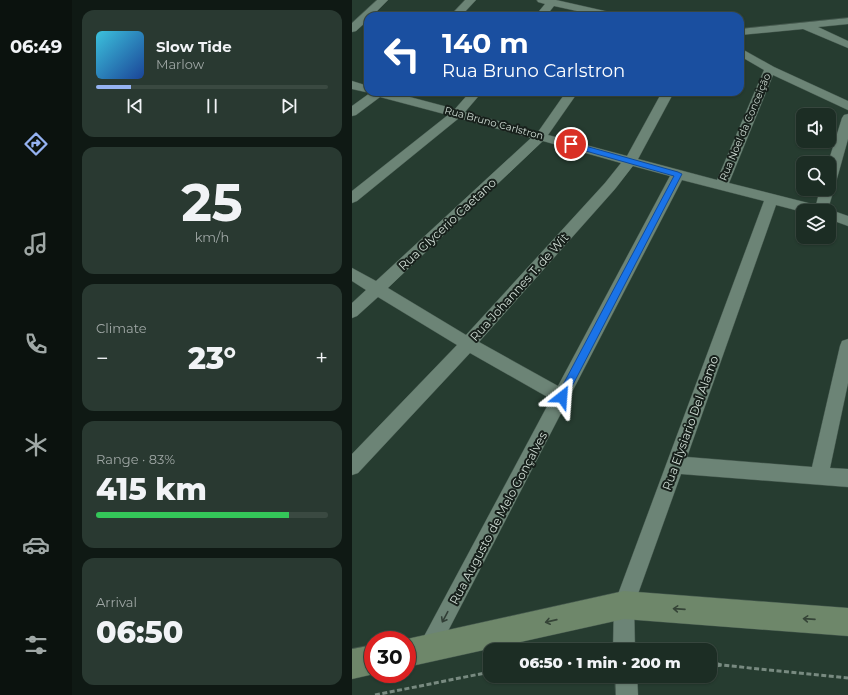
<!DOCTYPE html>
<html lang="en">
<head>
<meta charset="utf-8">
<style>
	body { margin:0; font-family:Montserrat,sans-serif; background:#293931; color:#f1f3f6; height:100vh; display:flex; flex-direction:column; font-size:15px; white-space:nowrap }
	* { box-sizing:border-box; margin:0 }
	p { font-size:13px; color:#a0a8a6 }
	.icon { flex:none; width:22px; height:22px; fill:none; stroke:currentColor; stroke-width:2; stroke-linecap:round; stroke-linejoin:round }
	.map { position:relative; flex:1; overflow:hidden }
	.details { display:flex; flex-direction:column; gap:10px; padding:10px; background:#0f1914; width:280px }
	.details>* { flex:none }
	.banner { position:absolute; left:12px; top:12px; width:380px; height:84px; border-radius:12px; box-shadow:0 1px 3px #0004,0 0 0 1px #3a4941; background:#1a4fa0; color:#fff; overflow:hidden }
	.controls { position:absolute; left:444px; top:108px; display:grid; gap:8px }
	.controls a { display:grid; place-items:center; width:40px; height:40px; border-radius:8px; background:#1c2d24; box-shadow:0 1px 3px #0004,0 0 0 1px #3a4941; font-size:20px }
	.speed { position:absolute; left:12px; top:631px; display:flex; gap:8px; font-size:20px; font-weight:700; text-align:center }
	.speed>* { display:grid; place-content:center; width:52px; height:52px; border-radius:50%; background:#1c2d24; box-shadow:0 1px 3px #0004,0 0 0 1px #3a4941; line-height:1 }
	.speed .limit { border:6px solid #d22; background:#fff; color:#111 }
	.pin { position:absolute; display:grid; place-items:center; width:34px; height:34px; color:#fff; margin:-17px; border:2px solid #fff; border-radius:50%; box-shadow:0 1px 4px #0007 }
	.me { position:absolute; width:44px; margin:-22px; rotate:28deg; stroke-linejoin:round; filter:drop-shadow(0 0 3px #0008) }
	.turn { display:flex; align-items:center; gap:14px; height:84px; padding:0 12px; font-size:18px }
	.turn .icon { width:52px; height:52px; stroke-width:2.5 }
	.turn b { display:block; font-size:28px; line-height:34px }
	.big { font-size:30px; font-weight:800; line-height:1.1 }
	.details .tile { flex:1; display:flex; flex-direction:column; justify-content:center; gap:6px; min-width:0; padding:0 14px; border-radius:12px; background:#293931 }
	.details .dial { align-items:center; gap:0 }
	.dial b { font-size:52px; line-height:1 }
	.song { display:flex; align-items:center; gap:12px }
	.cover { width:48px; height:48px; border-radius:6px; background:linear-gradient(135deg,hsl(190 70% 55%),hsl(220 70% 35%)) }
	.played { height:4px; border-radius:2px; background:linear-gradient(90deg,#95b2f1 15%,#3a4941 15%) }
	.keys { display:flex; justify-content:space-around; direction:ltr }
	.heat { display:flex; justify-content:space-between; align-items:center; font-size:22px; direction:ltr }
	.charge { height:6px; border-radius:3px; background:linear-gradient(90deg,#34c759 83%,#3a4941 0) }
	.trip { position:absolute; left:131px; top:643px; width:234px; height:40px; border-radius:12px; background:#1c2d24; box-shadow:0 1px 3px #0004,0 0 0 1px #3a4941; font-weight:800; line-height:40px; text-align:center }
	main { display:flex; flex:1; min-height:0 }
	.tabs { display:flex; flex-direction:column; width:72px; justify-content:space-around; align-items:center; background:#0b120e; color:#a0a8a6 }
	.tabs .icon { width:28px; height:28px }
	.tabs .current { color:#95b2f1 }
	.tabs b { font-size:18px; color:#f1f3f6 }
	.map>svg:first-child { display:block }
</style>
</head>
<body>
<main>
<nav class="tabs">
<b>06:49</b>
<svg class="icon current" aria-label="directions" viewBox="0 0 24 24"><path d="M12 3l9 9-9 9-9-9zM9 14v-3h6M13 9l2 2-2 2"/></svg>
<svg class="icon" aria-label="music" viewBox="0 0 24 24"><path d="M9 18V5l10-2v13"/><circle cx="6" cy="18" r="3"/><circle cx="16" cy="16" r="3"/></svg>
<svg class="icon" aria-label="phone" viewBox="0 0 24 24"><path d="M5 4h4l2 5-3 2q2 4 5 5l2-3 5 2v4C11 20 4 13 5 4z"/></svg>
<svg class="icon" aria-label="climate" viewBox="0 0 24 24"><path d="M12 3v18M4 7l16 10M4 17L20 7"/></svg>
<svg class="icon" aria-label="car" viewBox="0 0 24 24"><path d="M5 17H2v-5l4-1 3-4h7l3 4 3 1v5h-3M9 17h6M6 11h13"/><circle cx="7" cy="17" r="2"/><circle cx="17" cy="17" r="2"/></svg>
<svg class="icon" aria-label="filters" viewBox="0 0 24 24"><path d="M4 7h16M4 17h16"/><circle cx="9" cy="7" r="2"/><circle cx="15" cy="17" r="2"/></svg>
</nav>
<section class="details">
<div class="tile">
<div class="song"><i class="cover"></i><div><b>Slow Tide</b><p>Marlow</p></div></div>
<div class="played"></div>
<div class="keys"><svg class="icon" aria-label="previous" viewBox="0 0 24 24"><path d="M18 5L8 12l10 7zM5 5v14"/></svg><svg class="icon" aria-label="pause" viewBox="0 0 24 24"><path d="M8 5v14M16 5v14"/></svg><svg class="icon" aria-label="next" viewBox="0 0 24 24"><path d="M6 5l10 7-10 7zM19 5v14"/></svg></div>
</div>
<div class="tile dial"><b>25</b><p>km/h</p></div>
<div class="tile"><p>Climate</p>
<div class="heat"><a>−</a><b class="big">23°</b><a>+</a></div>
</div>
<div class="tile"><p>Range · 83%</p><b class="big">415 km</b><div class="charge"></div></div>
<div class="tile"><p>Arrival</p><b class="big">06:50</b></div>
</section>
<div class="map">
<svg width="496" height="695" viewBox="0 0 496 695">
	<rect width="100%" height="100%" fill="#263c30"/>
	<g fill="none" stroke-linecap="round" stroke-linejoin="round">
		<defs>
			<g id="street">
				<polygon points="25,0 36,0 20,16 16,16 16,20 4,31 0,32 0,23"/>
				<polygon points="113,0 124,0 109,16 98,16"/>
				<polygon points="185,0 204,0 266,14 267,16 248,16 202,6 194,16 183,16 193,4 186,2"/>
				<polygon points="496,18 496,24 466,27 496,41 496,48 451,29 388,35 388,29"/>
				<path d="M388 48 422 67 496 101V110L421 75 377 183 464 205 468 189H477L476 163 490 118 492 115 496 114V139L484 182 480 186 482 189 476 209 496 216V226L477 219V211L451 212 424 205 335 457 460 467 488 346 490 341 496 339V383L478 468 496 469V487L329 474 282 605 283 650H261L262 605 412 201 330 180 83 656 76 659 69 656 66 649 69 642 199 399 118 353 6 473 0 475V454L105 345 26 297 5 316 0 318V303L14 290 0 281V268L24 281 179 138 107 118 5 201 0 203V191L96 115 28 97 4 115 0 116V106L18 93 0 89V81L16 86V92H39L103 109 118 92H130L113 112 186 132 214 92H226L196 135 275 156 310 92H322L286 159 365 180 412 70 388 56ZM191 141 269 163 253 183 114 335 36 288ZM281 166 318 176 206 386 127 342 263 189Z"/>
				<polygon points="263,676 285,676 286,695 264,695"/>
			</g>
			<g id="secondary">
				<polygon points="272,591 496,608 496,636 272,619 55,667 55,640 51,640 55,639"/>
				<polygon points="21,645 21,674 22,674 0,679 0,649"/>
			</g>
		</defs>
		<use href="#street" stroke="#44574d" stroke-width="1"/>
		<use href="#secondary" stroke="#44574d" stroke-width="1"/>
		<g stroke="#788a80" stroke-width="3" stroke-dasharray="5 2.5" stroke-linecap="butt">
			<polyline points="289,644 300,644 320,650"/>
			<polyline points="227,650 255,645"/>
			<polyline points="358,661 369,665 496,678"/>
			<polyline points="358,667 369,665"/>
			<polyline points="23,695 138,672"/>
		</g>
		<use href="#street" fill="#6c8476" fill-rule="evenodd"/>
		<use href="#secondary" fill="#6e876a" fill-rule="evenodd"/>
	</g>
	<defs><path id="oneway-shaft" d="M-6 0H5M1.5-3L5.5 0L1.5 3" fill="none" stroke-width="1.6" stroke-linecap="round" stroke-linejoin="round"/></defs>
	<g stroke="#354437">
		<use href="#oneway-shaft" transform="translate(327 609) rotate(-176)"/>
		<use href="#oneway-shaft" transform="translate(457 619) rotate(-176)"/>
		<use href="#oneway-shaft" transform="translate(199 621) rotate(167)"/>
	</g>
	<use stroke="#313e36" href="#oneway-shaft" transform="translate(93 617) rotate(118)"/>
	<polygon fill="#1a73e8" stroke="#114b97" points="216,142 219,142 326,172 330,174 213,400 210,401 206,400 205,397 206,394 322,176 216,146"/>
	<g text-anchor="middle" dominant-baseline="central" stroke-width="4" stroke-linejoin="round" paint-order="stroke">
		<g font-size="10" fill="#d0ddd5" stroke="#17201b">
			<text transform="translate(142 123) rotate(15)">Rua Bruno Carlstron</text>
			<text transform="translate(393 127) rotate(-67)">Rua Noel da Conceição</text>
		</g>
		<g font-size="12" fill="#d0ddd5" stroke="#17201b">
			<text transform="translate(95 224) rotate(-43)">Rua Glycerio Caetano</text>
			<text transform="translate(167 287) rotate(-48)">Rua Johannes T. de Wit</text>
			<text transform="translate(338 423) rotate(-70)">Rua Elysiario Del Alamo</text>
			<text transform="translate(146 518) rotate(-62)">Rua Augusto de Melo Gonçalves</text>
		</g>
	</g>
</svg>
<div class="controls">
<a><svg class="icon" aria-label="sound" viewBox="0 0 24 24"><path d="M4 9h4l5-4v14l-5-4H4zM17 9q2 3 0 6"/></svg></a>
<a><svg class="icon" aria-label="search" viewBox="0 0 24 24"><circle cx="10" cy="10" r="6"/><path d="M15 15l6 6"/></svg></a>
<a><svg class="icon" aria-label="layers" viewBox="0 0 24 24"><path d="M12 4l9 5-9 5-9-5zM3 14l9 5 9-5"/></svg></a>
</div>
<div class="speed"><div class="limit">30</div></div>
<div class="pin" style="left:219px;top:144px;background:#d93025"><svg class="icon" aria-label="arrive" viewBox="0 0 24 24"><path d="M6 21V4h12l-3 4 3 4H6"/></svg></div>
<svg class="me" style="left:210px;top:397px" viewBox="-20 -20 40 40"><path d="M0-17L14 15 0 8-14 15z" fill="#1a73e8" stroke="#fff" stroke-width="4"/></svg>
<div class="trip">06:50 · 1 min · 200 m</div>
<div class="banner">
<div class="turn"><svg class="icon" aria-label="left" viewBox="0 0 24 24"><path d="M17 20v-9H6M10 6l-5 5 5 5"/></svg><div><b>140 m</b>Rua Bruno Carlstron</div></div>
</div>
</div>
</main>
</body>
</html>
